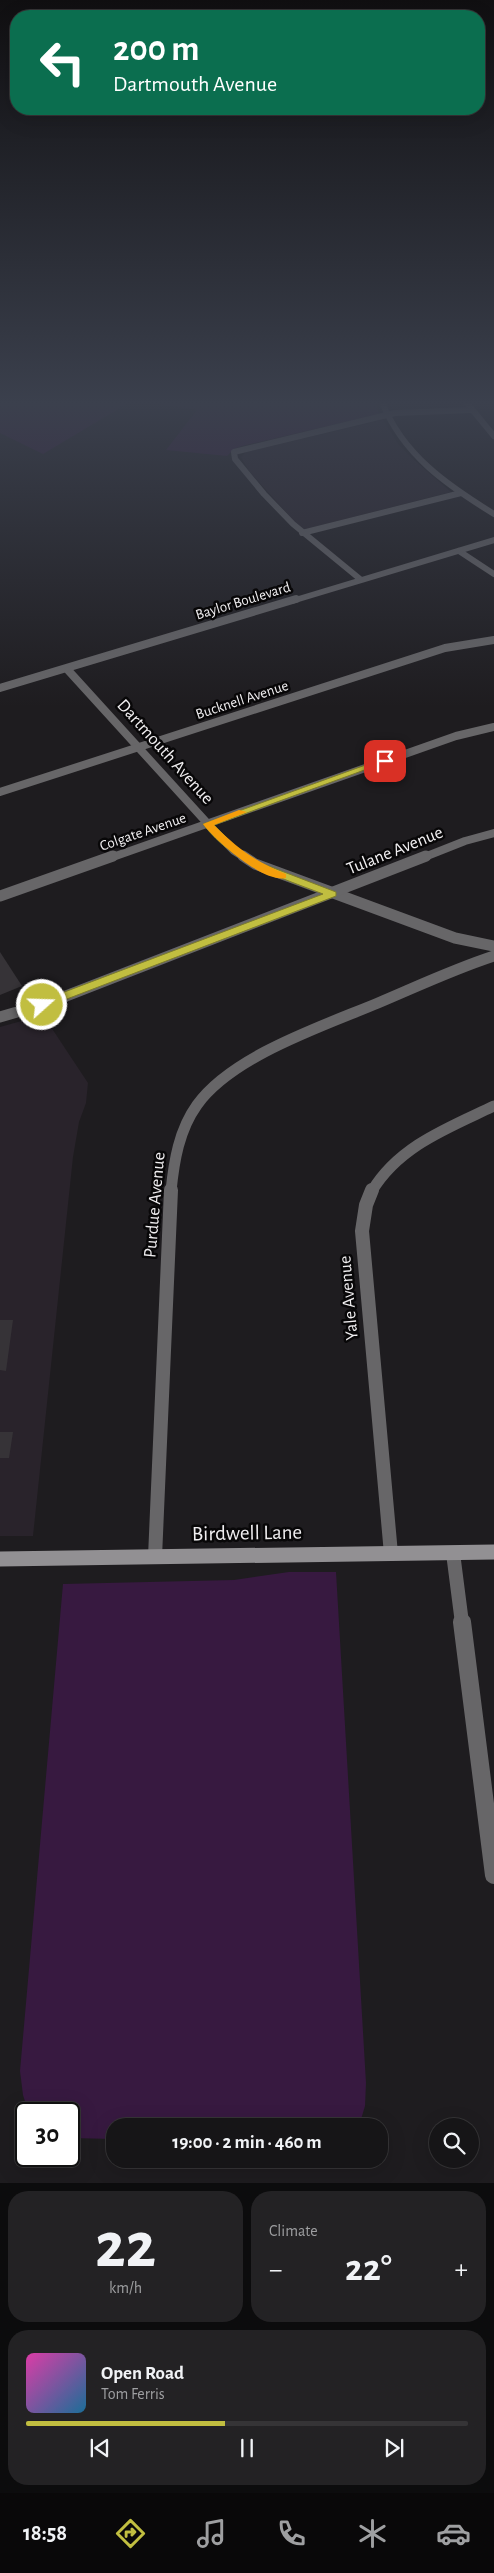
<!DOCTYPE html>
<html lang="en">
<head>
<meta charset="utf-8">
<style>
	body { margin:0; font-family:"Alegreya Sans",sans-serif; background:#232224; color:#f1f3f6; height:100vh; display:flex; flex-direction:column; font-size:19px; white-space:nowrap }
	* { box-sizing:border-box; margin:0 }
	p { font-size:16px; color:#9e9fa1 }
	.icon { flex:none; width:28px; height:28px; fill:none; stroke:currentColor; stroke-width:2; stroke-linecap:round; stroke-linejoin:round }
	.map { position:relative; height:2183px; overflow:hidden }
	.sheet { display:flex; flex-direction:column; gap:8px; padding:8px; background:#0c0c0d; flex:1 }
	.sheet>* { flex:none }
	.guide { position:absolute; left:10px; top:10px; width:475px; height:105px; border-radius:20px; box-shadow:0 5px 20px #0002,0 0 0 1px #353436; background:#0b6e4f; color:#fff; overflow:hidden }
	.controls { position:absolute; left:429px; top:2118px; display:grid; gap:10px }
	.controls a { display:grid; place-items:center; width:50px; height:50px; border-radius:50%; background:#161517; box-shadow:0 5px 20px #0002,0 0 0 1px #353436; font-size:25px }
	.speed { position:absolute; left:15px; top:2102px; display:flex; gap:10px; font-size:25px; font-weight:700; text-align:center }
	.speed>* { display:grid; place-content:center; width:65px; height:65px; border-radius:50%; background:#161517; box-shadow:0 5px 20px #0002,0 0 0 1px #353436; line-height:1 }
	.speed .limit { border:2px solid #111; border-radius:8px; background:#fff; color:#111 }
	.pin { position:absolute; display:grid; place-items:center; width:42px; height:42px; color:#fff; margin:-21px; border-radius:10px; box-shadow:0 2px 8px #0006 }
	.me { position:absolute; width:55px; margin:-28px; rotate:70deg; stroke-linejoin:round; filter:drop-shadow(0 0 4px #0008) }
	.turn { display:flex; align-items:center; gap:18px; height:105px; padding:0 20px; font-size:22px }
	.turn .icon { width:65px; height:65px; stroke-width:2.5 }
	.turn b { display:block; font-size:35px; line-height:42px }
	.big { font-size:38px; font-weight:700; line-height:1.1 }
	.sheet .tile { flex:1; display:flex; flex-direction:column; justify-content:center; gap:8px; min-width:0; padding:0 18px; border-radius:20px; background:#232224 }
	.sheet .dial { align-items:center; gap:0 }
	.dial b { font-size:65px; line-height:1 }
	.song { display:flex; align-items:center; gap:15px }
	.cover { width:60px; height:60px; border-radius:8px; background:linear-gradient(135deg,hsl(320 70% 55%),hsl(200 70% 35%)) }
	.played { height:5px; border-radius:2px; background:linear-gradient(90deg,#c1be40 45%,#353436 45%) }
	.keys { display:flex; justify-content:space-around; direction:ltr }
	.heat { display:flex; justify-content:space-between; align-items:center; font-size:28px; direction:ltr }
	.sheet .tiles { flex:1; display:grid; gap:8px; grid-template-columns:1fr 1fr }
	.tile:last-child { grid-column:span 2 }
	.trip { position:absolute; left:106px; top:2118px; width:282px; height:50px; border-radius:20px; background:#161517; box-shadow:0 5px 20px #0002,0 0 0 1px #353436; font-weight:700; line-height:50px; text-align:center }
	.dock { display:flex; height:80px; justify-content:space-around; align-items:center; background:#090809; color:#9e9fa1 }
	.dock .icon { width:35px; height:35px }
	.dock .on { color:#c1be40 }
	.dock b { font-size:22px; color:#f1f3f6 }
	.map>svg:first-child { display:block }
</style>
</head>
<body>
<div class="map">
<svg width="494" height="2183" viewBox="0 0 494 2183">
	<rect width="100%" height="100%" fill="#1e1c1f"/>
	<g fill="#29232b">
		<polygon points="383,420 399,445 414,460 451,492 302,530 249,471 241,457 246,452"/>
		<polygon points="43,1015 88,1083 86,1103 79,1122 73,1157 33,1536 0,1536 0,1027"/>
	</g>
	<g fill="#371940">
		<polygon points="0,402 130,402 43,454 0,433"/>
		<polygon points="147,402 376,402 379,414 242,446 234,449 227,456 166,450 197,410"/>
		<polygon points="289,1572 336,1572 366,2083 365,2106 359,2126 115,2126 115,2139 69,2138 69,2114 29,2114 23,2095 20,2071 63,1584 234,1580"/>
	</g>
	<g fill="#363337">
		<polygon points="0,952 22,986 0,995"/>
		<polygon points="0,1320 13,1320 6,1371 0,1370"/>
		<polygon points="0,1432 13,1432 9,1458 0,1458"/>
	</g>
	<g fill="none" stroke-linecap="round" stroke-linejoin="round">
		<g stroke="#676668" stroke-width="6">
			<path d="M382 402C403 455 447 485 494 514"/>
			<polyline points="466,402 494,436"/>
			<polyline points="302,533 461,493"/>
			<polyline points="459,551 494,574"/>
			<polyline points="360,579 293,524 264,494 235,459 234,452 395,413 472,410"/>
			<polyline points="292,601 494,540"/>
		</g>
		<g stroke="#676668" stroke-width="8">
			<polyline points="67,669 208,824 234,851 245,858"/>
			<polyline points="0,688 296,599"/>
			<polyline points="0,792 445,648 494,640"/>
			<polyline points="110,858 456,736 494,727"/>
			<polyline points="422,858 465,841 494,833"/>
		</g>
		<g stroke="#676668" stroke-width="11">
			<polyline points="243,856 255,864 455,938 494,946"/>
			<polyline points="0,896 113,856"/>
			<polyline points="0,1017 48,1003 426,856"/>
			<path d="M171 1191C174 1161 179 1130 197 1105 232 1056 323 1026 378 1003 416 987 454 969 494 956"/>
			<path d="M372 1191C399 1146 448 1128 494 1106"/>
		</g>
		<g stroke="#676668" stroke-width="14">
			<polyline points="372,1190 366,1205 362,1231 391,1554"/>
			<polyline points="453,1553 462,1623"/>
			<polyline points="155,1557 171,1190"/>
		</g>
		<polyline stroke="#676668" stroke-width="18" points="462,1622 494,1875"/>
		<polyline stroke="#929093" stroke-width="15" points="0,1559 494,1552"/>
	</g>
	<linearGradient id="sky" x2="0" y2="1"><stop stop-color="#100f11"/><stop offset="0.57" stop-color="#3b404d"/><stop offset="1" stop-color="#3b404d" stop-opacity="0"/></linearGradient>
	<rect width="494" height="707" fill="url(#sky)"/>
	<path fill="#c1be40" stroke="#7d7c2a" d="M382 759 389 761 214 825 237 848 258 862 336 892V896L46 1007H38V1002L323 894C277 876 235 865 203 824Z"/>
	<path fill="#f59e0b" d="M239 810 247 812 214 825C238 849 255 861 286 874V878C263 883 216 841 203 824Z"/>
	<g text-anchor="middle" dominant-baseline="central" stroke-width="5" stroke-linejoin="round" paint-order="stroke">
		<g font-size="15" fill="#f1eff1" stroke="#080708">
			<text transform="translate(243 601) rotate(-17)">Baylor Boulevard</text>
			<text transform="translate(242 700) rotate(-18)">Bucknell Avenue</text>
			<text transform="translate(143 832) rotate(-19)">Colgate Avenue</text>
		</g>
		<g font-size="18" fill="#f1eff1" stroke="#080708">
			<text transform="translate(165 752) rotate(48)">Dartmouth Avenue</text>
			<text transform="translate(395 851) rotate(-22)">Tulane Avenue</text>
			<text transform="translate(155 1205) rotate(-85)">Purdue Avenue</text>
			<text transform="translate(349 1298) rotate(-95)">Yale Avenue</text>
		</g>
		<g font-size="21" fill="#f1eff1" stroke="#080708">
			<text transform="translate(247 1533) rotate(-1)">Birdwell Lane</text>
		</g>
	</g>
</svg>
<div class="controls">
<a><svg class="icon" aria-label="search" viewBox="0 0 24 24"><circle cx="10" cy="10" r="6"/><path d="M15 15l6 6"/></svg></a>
</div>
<div class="speed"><div class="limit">30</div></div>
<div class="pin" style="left:385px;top:761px;background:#d93025"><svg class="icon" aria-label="arrive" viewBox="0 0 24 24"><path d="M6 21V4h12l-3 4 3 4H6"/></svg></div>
<svg class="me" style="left:42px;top:1005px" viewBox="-20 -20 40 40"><circle r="17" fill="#c1be40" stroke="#fff" stroke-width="3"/><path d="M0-11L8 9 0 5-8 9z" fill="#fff"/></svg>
<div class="trip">19:00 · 2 min · 460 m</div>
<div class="guide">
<div class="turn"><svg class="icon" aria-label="left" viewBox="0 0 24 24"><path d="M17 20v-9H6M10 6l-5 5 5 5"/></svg><div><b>200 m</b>Dartmouth Avenue</div></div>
</div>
</div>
<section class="sheet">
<div class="tiles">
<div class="tile dial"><b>22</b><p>km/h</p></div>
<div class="tile"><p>Climate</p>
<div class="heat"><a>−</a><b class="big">22°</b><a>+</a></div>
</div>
<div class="tile">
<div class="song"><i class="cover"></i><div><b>Open Road</b><p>Tom Ferris</p></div></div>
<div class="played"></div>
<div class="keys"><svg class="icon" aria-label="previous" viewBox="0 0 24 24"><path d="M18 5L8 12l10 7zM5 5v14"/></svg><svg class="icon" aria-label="pause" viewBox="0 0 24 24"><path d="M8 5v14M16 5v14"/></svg><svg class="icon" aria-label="next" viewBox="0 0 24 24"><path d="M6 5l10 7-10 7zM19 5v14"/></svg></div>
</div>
</div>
</section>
<nav class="dock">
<b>18:58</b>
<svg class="icon on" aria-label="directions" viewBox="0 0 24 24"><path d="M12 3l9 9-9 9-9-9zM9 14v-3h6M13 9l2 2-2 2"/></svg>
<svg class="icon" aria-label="music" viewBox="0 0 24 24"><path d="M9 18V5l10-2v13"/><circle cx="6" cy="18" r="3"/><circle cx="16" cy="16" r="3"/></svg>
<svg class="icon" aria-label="phone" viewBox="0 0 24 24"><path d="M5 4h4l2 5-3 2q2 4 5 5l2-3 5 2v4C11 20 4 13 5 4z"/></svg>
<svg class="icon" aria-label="climate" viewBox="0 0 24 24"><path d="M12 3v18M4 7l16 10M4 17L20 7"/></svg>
<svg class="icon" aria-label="car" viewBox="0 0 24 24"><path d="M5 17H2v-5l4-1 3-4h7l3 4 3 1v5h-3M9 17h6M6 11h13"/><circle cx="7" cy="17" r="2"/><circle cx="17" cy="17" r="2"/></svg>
</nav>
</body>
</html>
